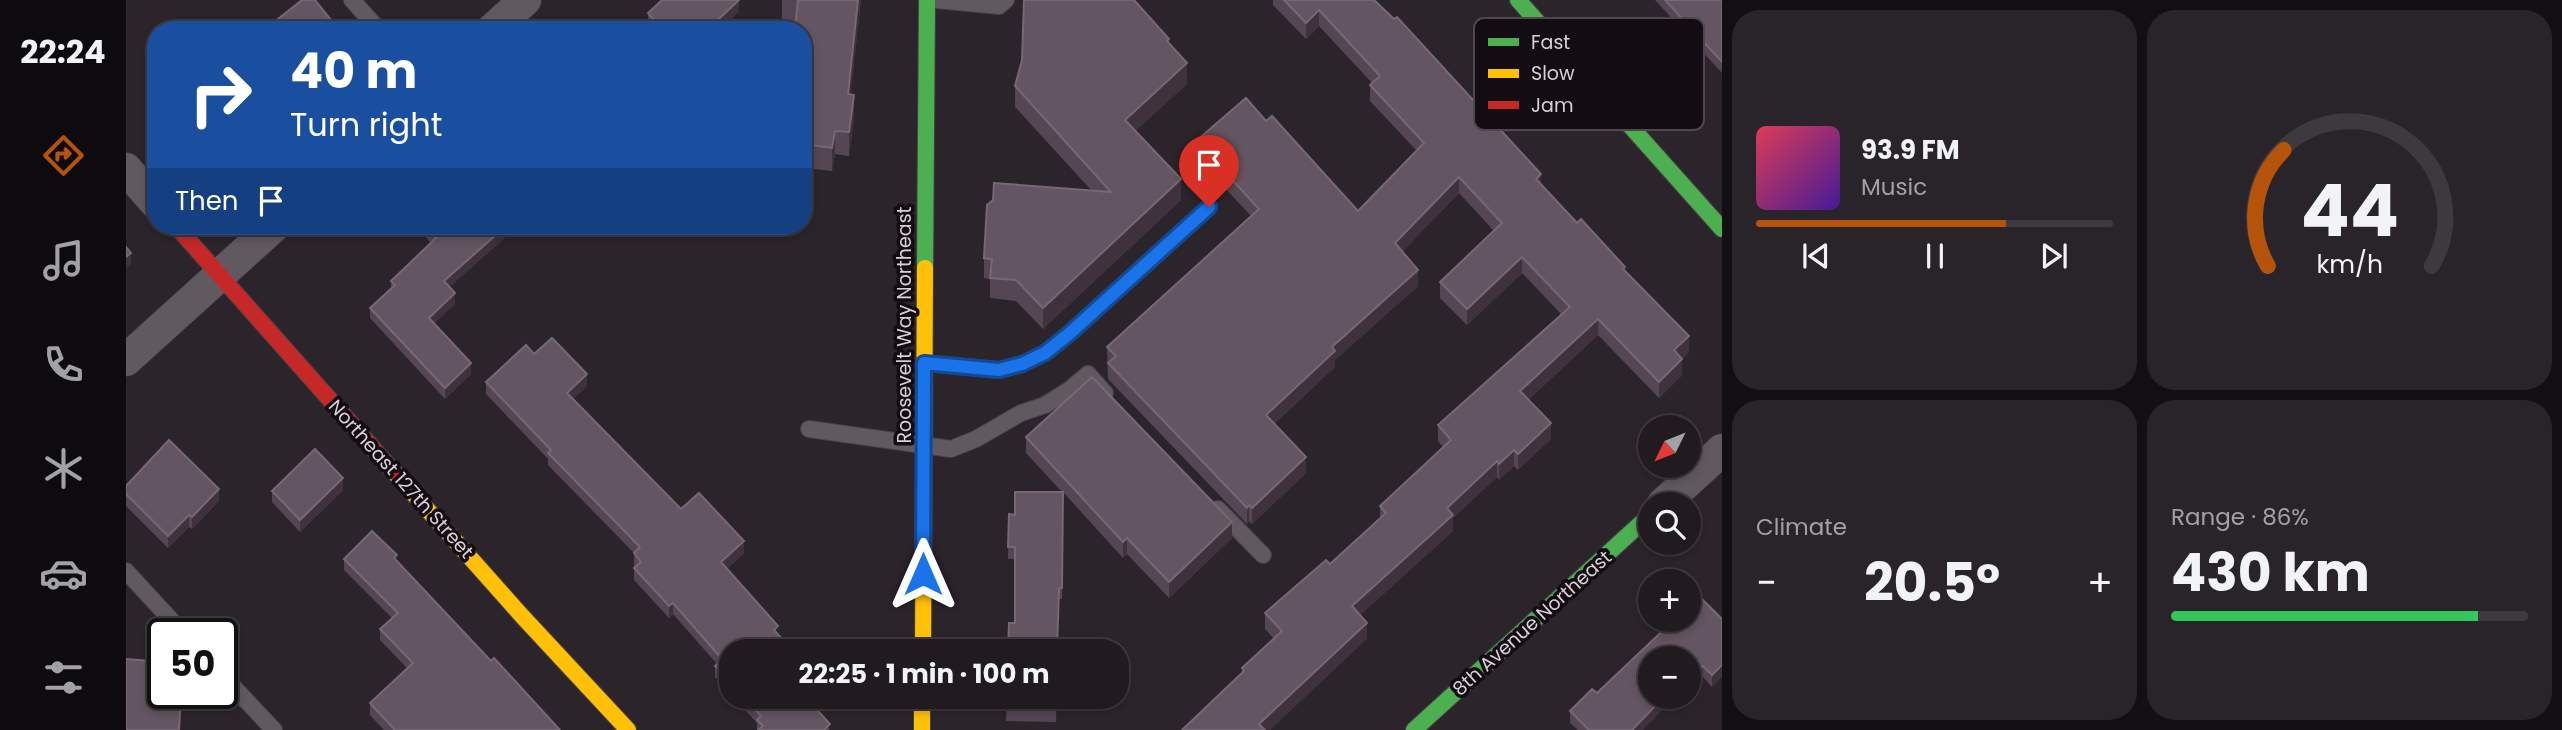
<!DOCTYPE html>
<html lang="en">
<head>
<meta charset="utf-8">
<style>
	body { margin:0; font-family:Poppins,sans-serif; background:#292429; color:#f1f3f6; height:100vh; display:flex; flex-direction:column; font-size:26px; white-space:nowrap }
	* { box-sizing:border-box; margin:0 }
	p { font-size:23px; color:#a2a1a5 }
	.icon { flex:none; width:38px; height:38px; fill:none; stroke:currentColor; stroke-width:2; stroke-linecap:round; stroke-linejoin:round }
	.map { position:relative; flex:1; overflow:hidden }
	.details { display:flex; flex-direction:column; gap:10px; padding:10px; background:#120f12; width:840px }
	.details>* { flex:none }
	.hud { position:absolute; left:21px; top:21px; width:665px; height:214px; border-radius:28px; box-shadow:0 4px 10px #0003,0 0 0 2px #3e393e; background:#1a4fa0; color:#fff; overflow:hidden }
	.needle { width:46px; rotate:227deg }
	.buttons { position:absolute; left:1512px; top:415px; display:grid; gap:14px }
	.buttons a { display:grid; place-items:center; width:63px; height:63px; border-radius:50%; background:#211b20; box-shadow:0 4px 10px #0003,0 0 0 2px #3e393e; font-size:35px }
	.speed { position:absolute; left:21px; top:618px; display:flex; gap:14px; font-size:35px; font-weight:700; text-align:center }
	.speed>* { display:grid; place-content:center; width:91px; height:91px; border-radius:50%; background:#211b20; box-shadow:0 4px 10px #0003,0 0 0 2px #3e393e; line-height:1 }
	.speed .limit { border:4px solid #111; border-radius:10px; background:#fff; color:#111 }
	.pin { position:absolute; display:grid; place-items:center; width:60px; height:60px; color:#fff; margin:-72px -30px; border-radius:50% 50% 50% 0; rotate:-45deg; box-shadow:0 0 7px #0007 }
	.pin .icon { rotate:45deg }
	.me { position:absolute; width:77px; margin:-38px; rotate:0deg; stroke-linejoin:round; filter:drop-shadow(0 0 5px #0008) }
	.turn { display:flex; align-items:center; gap:24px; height:147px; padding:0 28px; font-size:32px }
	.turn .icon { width:91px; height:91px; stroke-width:2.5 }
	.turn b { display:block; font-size:49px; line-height:60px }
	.then { display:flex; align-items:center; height:66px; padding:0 28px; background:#0003; gap:14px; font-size:26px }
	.big { font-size:52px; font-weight:700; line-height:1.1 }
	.details .tile { flex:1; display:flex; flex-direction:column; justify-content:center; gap:10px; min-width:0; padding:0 24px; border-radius:28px; background:#292429 }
	.details .dial { align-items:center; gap:0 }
	.dial svg { height:182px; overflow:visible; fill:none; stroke:#3e393e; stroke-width:7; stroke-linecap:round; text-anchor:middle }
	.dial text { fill:#f1f3f6; stroke:none }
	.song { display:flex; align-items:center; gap:21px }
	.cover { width:84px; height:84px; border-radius:10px; background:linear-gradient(135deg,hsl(350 70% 55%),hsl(260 70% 35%)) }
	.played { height:7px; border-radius:4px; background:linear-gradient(90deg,#b45309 70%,#3e393e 70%) }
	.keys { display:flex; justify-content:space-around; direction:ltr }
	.heat { display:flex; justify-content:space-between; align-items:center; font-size:38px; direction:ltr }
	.charge { height:10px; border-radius:5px; background:linear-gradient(90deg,#34c759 86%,#3e393e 0) }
	.details .tiles { flex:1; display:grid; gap:10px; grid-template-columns:repeat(2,1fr) }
	.trip { position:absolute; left:593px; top:639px; width:410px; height:70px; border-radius:28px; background:#211b20; box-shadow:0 4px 10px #0003,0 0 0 2px #3e393e; font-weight:700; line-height:70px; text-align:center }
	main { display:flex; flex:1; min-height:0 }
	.tabs { display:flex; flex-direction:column; width:126px; justify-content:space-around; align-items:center; background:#0d0b0d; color:#a2a1a5 }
	.tabs .icon { width:49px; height:49px }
	.tabs .selected { color:#b45309 }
	.tabs b { font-size:32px; color:#f1f3f6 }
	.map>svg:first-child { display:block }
</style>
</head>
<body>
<main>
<nav class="tabs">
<b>22:24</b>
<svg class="icon selected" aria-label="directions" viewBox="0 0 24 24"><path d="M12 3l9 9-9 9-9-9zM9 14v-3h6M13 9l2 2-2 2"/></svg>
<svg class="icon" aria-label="music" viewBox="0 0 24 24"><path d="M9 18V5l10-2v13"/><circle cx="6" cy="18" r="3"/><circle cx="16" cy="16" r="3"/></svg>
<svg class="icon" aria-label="phone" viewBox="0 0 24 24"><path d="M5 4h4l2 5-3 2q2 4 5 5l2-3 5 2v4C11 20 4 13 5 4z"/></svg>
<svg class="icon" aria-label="climate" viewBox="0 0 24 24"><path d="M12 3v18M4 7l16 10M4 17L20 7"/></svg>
<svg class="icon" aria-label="car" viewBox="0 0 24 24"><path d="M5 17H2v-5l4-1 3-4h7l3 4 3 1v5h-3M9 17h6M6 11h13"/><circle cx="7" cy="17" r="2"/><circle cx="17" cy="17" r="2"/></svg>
<svg class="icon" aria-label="filters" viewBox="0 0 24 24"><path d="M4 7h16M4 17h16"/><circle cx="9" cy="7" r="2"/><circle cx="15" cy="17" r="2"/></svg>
</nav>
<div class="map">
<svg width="1596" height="730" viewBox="0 0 1596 730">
	<rect width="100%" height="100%" fill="#2c242b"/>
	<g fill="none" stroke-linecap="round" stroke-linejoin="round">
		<defs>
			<g id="lane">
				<polyline points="226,0 253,30"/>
				<polyline points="811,0 873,6 880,0"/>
				<polyline points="798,363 873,370 896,364 919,353 944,333 1083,207"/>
				<polyline points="683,429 825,449 850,439 895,413 919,405 943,390 962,374 979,393"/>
				<polyline points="1092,509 1137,555"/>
				<polyline points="0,571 58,634"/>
				<polyline points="96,675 148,730"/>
			</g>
			<g id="street">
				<polyline points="366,30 399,0"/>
				<polyline points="0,169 30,203"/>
				<polyline points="0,360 148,226"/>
				<polyline points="1537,504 1596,450"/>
			</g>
			<g id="fast">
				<polyline points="1392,0 1596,229"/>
				<polyline points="799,268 801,0"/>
				<polyline points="1288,730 1524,515"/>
			</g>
			<g id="slow">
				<polyline points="268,472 396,616 502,730"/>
				<polyline points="797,651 799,268"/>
				<polyline points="796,696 796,730"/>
			</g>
			<polyline id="jam" points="50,226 268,472"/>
		</defs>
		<use href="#lane" stroke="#484046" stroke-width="18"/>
		<use href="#street" stroke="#484046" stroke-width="33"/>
		<use href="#fast" stroke="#484046" stroke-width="18"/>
		<use href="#slow" stroke="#484046" stroke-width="18"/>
		<use href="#jam" stroke="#484046" stroke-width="18"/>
		<use href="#lane" stroke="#60595f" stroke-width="16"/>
		<use href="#street" stroke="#60595f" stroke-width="32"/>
		<use href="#fast" stroke="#4caf50" stroke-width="16"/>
		<use href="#slow" stroke="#ffc107" stroke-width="16"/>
		<use href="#jam" stroke="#c62828" stroke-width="16"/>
	</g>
	<g fill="#554653">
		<polygon points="656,0 735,0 724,95 728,118 723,156 709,154 706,171 677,168 677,30 670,23 656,22"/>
		<polygon points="1147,0 1248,0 1415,184 1499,271 1563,352 1556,359 1556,375 1533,398 1472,335 1402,400 1425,439 1392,470 1388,466 1373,480 1371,477 1327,518 1327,531 1234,615 1241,639 1116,673 1116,668 1148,639 1139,629 1139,613 1204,564 1254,518 1254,506 1317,447 1312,441 1312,425 1435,314 1396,273 1341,325 1314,298 1314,282 1368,231 1333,193 1276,252 1292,286 1209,360 1209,367 1148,424 1180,473 1126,524 1123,521 1121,524 982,379 981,347 1125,216 1070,157 1070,141 1140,121 1232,211 1291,151 1244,101 1244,85 1246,83 1193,26 1180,39 1147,5"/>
		<polygon points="1529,0 1596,0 1596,73"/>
		<polygon points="613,11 593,30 517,30 522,24 522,13"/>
		<polygon points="1043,43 1061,84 1009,131 1055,200 917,329 890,301 864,298 864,279 858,278 858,258 966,191 889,107 889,86 896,60"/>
		<polygon points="299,226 392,226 323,287 329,304 308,323 345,374 319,399 244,318 244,308 265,289 265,281 305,243 299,236"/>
		<polygon points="360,382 461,386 447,399 555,509 618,553 601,569 606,651 606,696 589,677 589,666 591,664 547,614 543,618 508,580 508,568 509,567 508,565 508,553 422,465 422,459 360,394"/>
		<polygon points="900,437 1106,538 1043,598 1001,554 997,558 937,492 936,599 933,599 889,623 889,559 882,559 883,514 889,515 936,492 900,453"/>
		<polygon points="0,486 93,501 66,529 63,527 42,548 0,506"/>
		<polygon points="217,490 174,532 146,502 146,491"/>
		<polygon points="218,559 271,561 365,661 434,730 258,730 244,715 244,703 281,668 254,640 254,629 266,618 218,570"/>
		<polygon points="1596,619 1586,687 1577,677 1563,658 1517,730 1452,730 1444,723 1444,711 1471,693"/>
		<polygon points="606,696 698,696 688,707 704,730 631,730 631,723"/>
		<polygon points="881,696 931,696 930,722 880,721"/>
	</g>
	<g fill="#3f323d">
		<polygon points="613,0 613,11 593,30 581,30"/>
		<polygon points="732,0 735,0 722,118 722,94"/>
		<polygon points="1193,10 1193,26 1180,39 1180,23"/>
		<polygon points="1061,63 1061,84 999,140 999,120"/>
		<polygon points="728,95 728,118 723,156 723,132"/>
		<polygon points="709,131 709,154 706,171 706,148"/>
		<polygon points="1415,174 1415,190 1410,179"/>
		<polygon points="1333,177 1333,193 1269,259 1269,243"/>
		<polygon points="1055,179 1055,200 917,329 917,308"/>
		<polygon points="380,226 392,226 318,292 318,281"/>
		<polygon points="5,253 5,264 0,269 0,257"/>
		<polygon points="1396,257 1396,273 1341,325 1341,309"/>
		<polygon points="1292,270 1292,286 1209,360 1209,367 1140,431 1140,415 1206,347"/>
		<polygon points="329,293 329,304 303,328 303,318"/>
		<polygon points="1472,319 1472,335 1394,407 1394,391"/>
		<polygon points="1563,336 1563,352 1548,366 1548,350"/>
		<polygon points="1556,359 1556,375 1533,398 1533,382"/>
		<polygon points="345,363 345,374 319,399 319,388"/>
		<polygon points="461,374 461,386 441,405 441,393"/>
		<polygon points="1425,423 1425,439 1392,470 1392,454"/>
		<polygon points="1388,450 1388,466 1373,480 1373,464"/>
		<polygon points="1180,457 1180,473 1126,524 1126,508"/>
		<polygon points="1371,461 1371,477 1327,518 1327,531 1226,622 1226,606 1321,508"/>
		<polygon points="217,478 217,490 174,532 174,520"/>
		<polygon points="93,489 93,501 66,529 66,517"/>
		<polygon points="1123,505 1123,521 1121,524 1121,508"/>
		<polygon points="63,515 63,527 42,548 42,536"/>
		<polygon points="1106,522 1106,538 1043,598 1043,582"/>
		<polygon points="1001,538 1001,554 997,558 997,542"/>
		<polygon points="618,541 618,553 595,574 595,562"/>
		<polygon points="547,603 547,614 543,618 543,606"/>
		<polygon points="1241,623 1241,639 1144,730 1133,730 1133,724"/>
		<polygon points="1596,665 1596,677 1586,687 1586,675"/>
		<polygon points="1577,666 1577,677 1563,691 1563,679"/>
		<polygon points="686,696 698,697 682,712 682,700"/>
		<polygon points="1539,696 1550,696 1517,730 1506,730"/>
	</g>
	<g fill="#635561" stroke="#766874" stroke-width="2">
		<polygon points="176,0 189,0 213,30 138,30"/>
		<polygon points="536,0 613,0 581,30 517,30 527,19 522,13"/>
		<polygon points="672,0 732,0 722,94 728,95 723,132 709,131 706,148 677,144 677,30 669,30"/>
		<polygon points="898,0 1008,0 1043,39 1041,41 1061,63 999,120 1055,179 917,308 890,280 864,278 866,259 858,258 861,205 867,200 868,183 985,192 889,86 896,60"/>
		<polygon points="1158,0 1248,0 1268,19 1271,17 1415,174 1410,179 1451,223 1455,219 1499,267 1497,269 1563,336 1548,350 1556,359 1533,382 1472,319 1394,391 1425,423 1392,454 1388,450 1373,464 1371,461 1321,508 1327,515 1226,606 1241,623 1133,724 1139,730 1056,730 1118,671 1116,668 1156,631 1139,613 1200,560 1204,564 1260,513 1254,506 1325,440 1312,425 1444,307 1396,257 1341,309 1314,282 1376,223 1333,177 1269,243 1292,270 1206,347 1209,351 1140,415 1180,457 1126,508 1123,505 1121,508 982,363 990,356 981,347 1133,209 1070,141 1120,98 1140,121 1146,116 1232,211 1298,143 1244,85 1254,76 1193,10 1180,23"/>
		<polygon points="1539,0 1596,0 1596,62"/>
		<polygon points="300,226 380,226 318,281 329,293 303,318 345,363 319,388 244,308 269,285 265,281 310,238"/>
		<polygon points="0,247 5,253 0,257"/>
		<polygon points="426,338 461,374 441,393 555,509 573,493 618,541 595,562 652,626 648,630 667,651 606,651 606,684 589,666 596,659 547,603 543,606 508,568 515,562 508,553 514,547 422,453 425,450 360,382 400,345 408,354"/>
		<polygon points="966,377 1106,522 1043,582 1001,538 997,542 900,437"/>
		<polygon points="43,440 93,489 66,517 63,515 42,536 0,494 0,486"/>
		<polygon points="189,449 217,478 174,520 146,491"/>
		<polygon points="889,492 937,492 936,588 933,588 931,651 882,651 883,623 889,623 889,547 882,547 883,514 889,515"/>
		<polygon points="246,531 271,555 268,558 365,661 368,658 434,730 269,730 244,703 287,663 254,629 272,613 218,559"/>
		<polygon points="1573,596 1596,619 1596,665 1586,675 1577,666 1563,679 1563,658 1524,658 1524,696 1539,696 1506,730 1463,730 1444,711 1466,689 1471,693 1548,620 1563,620 1563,606"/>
		<polygon points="0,659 37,662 37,693 55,693 53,730 0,730"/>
		<polygon points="617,696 686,696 682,700 704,724 698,730 632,730 637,726 631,720 635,716"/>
		<polygon points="881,696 930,696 930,710 880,709"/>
	</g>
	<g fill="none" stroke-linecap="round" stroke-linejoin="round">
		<defs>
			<polyline id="route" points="797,574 798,363 873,370 896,364 919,353 944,333 1083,207"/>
		</defs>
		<use href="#route" stroke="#114b97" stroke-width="18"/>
		<use href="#route" stroke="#1a73e8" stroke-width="12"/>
	</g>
	<g text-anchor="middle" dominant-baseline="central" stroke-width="7" stroke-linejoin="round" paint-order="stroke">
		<g font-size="19" fill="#dbd0d9" stroke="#130c12">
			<text transform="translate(778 325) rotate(-90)">Roosevelt Way Northeast</text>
			<text transform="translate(275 479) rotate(48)">Northeast 127th Street</text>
			<text transform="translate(1406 623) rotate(-42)">8th Avenue Northeast</text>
		</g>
	</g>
	<rect x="1348" y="18" width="230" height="112" rx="10" fill="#130c12" stroke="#4f474e" stroke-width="2"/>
	<rect x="1362" y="38" width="31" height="8" fill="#4caf50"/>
	<rect x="1362" y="69" width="31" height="9" fill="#ffc107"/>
	<rect x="1362" y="101" width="31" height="8" fill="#c62828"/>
	<g font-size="19" fill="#dbd0d9">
		<text x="1405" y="49">Fast</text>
		<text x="1405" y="80">Slow</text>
		<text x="1405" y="112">Jam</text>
	</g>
</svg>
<div class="buttons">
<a><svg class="needle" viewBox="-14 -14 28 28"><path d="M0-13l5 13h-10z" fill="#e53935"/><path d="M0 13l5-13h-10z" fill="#a2a1a5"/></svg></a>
<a><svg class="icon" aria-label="search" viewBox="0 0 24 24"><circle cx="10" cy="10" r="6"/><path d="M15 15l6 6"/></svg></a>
<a>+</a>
<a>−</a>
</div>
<div class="speed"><div class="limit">50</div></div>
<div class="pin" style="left:1083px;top:207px;background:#d93025"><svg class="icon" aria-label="arrive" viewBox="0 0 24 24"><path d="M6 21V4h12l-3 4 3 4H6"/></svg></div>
<svg class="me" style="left:797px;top:574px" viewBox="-20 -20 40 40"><path d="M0-17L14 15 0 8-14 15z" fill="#1a73e8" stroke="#fff" stroke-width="4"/></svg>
<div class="trip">22:25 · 1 min · 100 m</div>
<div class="hud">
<div class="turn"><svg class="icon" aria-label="right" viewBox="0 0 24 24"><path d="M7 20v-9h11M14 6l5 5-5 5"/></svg><div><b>40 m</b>Turn right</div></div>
<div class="then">Then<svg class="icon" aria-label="arrive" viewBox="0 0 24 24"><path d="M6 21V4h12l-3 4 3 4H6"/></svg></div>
</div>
</div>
<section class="details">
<div class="tiles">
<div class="tile">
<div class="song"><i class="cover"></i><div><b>93.9 FM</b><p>Music</p></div></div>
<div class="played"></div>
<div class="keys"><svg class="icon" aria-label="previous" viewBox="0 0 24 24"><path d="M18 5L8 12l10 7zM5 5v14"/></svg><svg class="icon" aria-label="pause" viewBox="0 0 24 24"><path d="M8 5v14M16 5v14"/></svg><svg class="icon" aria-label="next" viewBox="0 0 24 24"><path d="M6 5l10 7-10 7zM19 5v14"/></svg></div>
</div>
<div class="tile dial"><svg viewBox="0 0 100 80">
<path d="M14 69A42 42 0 1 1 86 69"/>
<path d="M14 69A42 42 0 0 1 21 18" stroke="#b45309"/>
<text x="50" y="56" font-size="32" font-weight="700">44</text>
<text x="50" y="72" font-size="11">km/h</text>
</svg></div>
<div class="tile"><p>Climate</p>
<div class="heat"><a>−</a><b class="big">20.5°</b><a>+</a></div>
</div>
<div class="tile"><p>Range · 86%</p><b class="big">430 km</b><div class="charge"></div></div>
</div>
</section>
</main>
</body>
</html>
